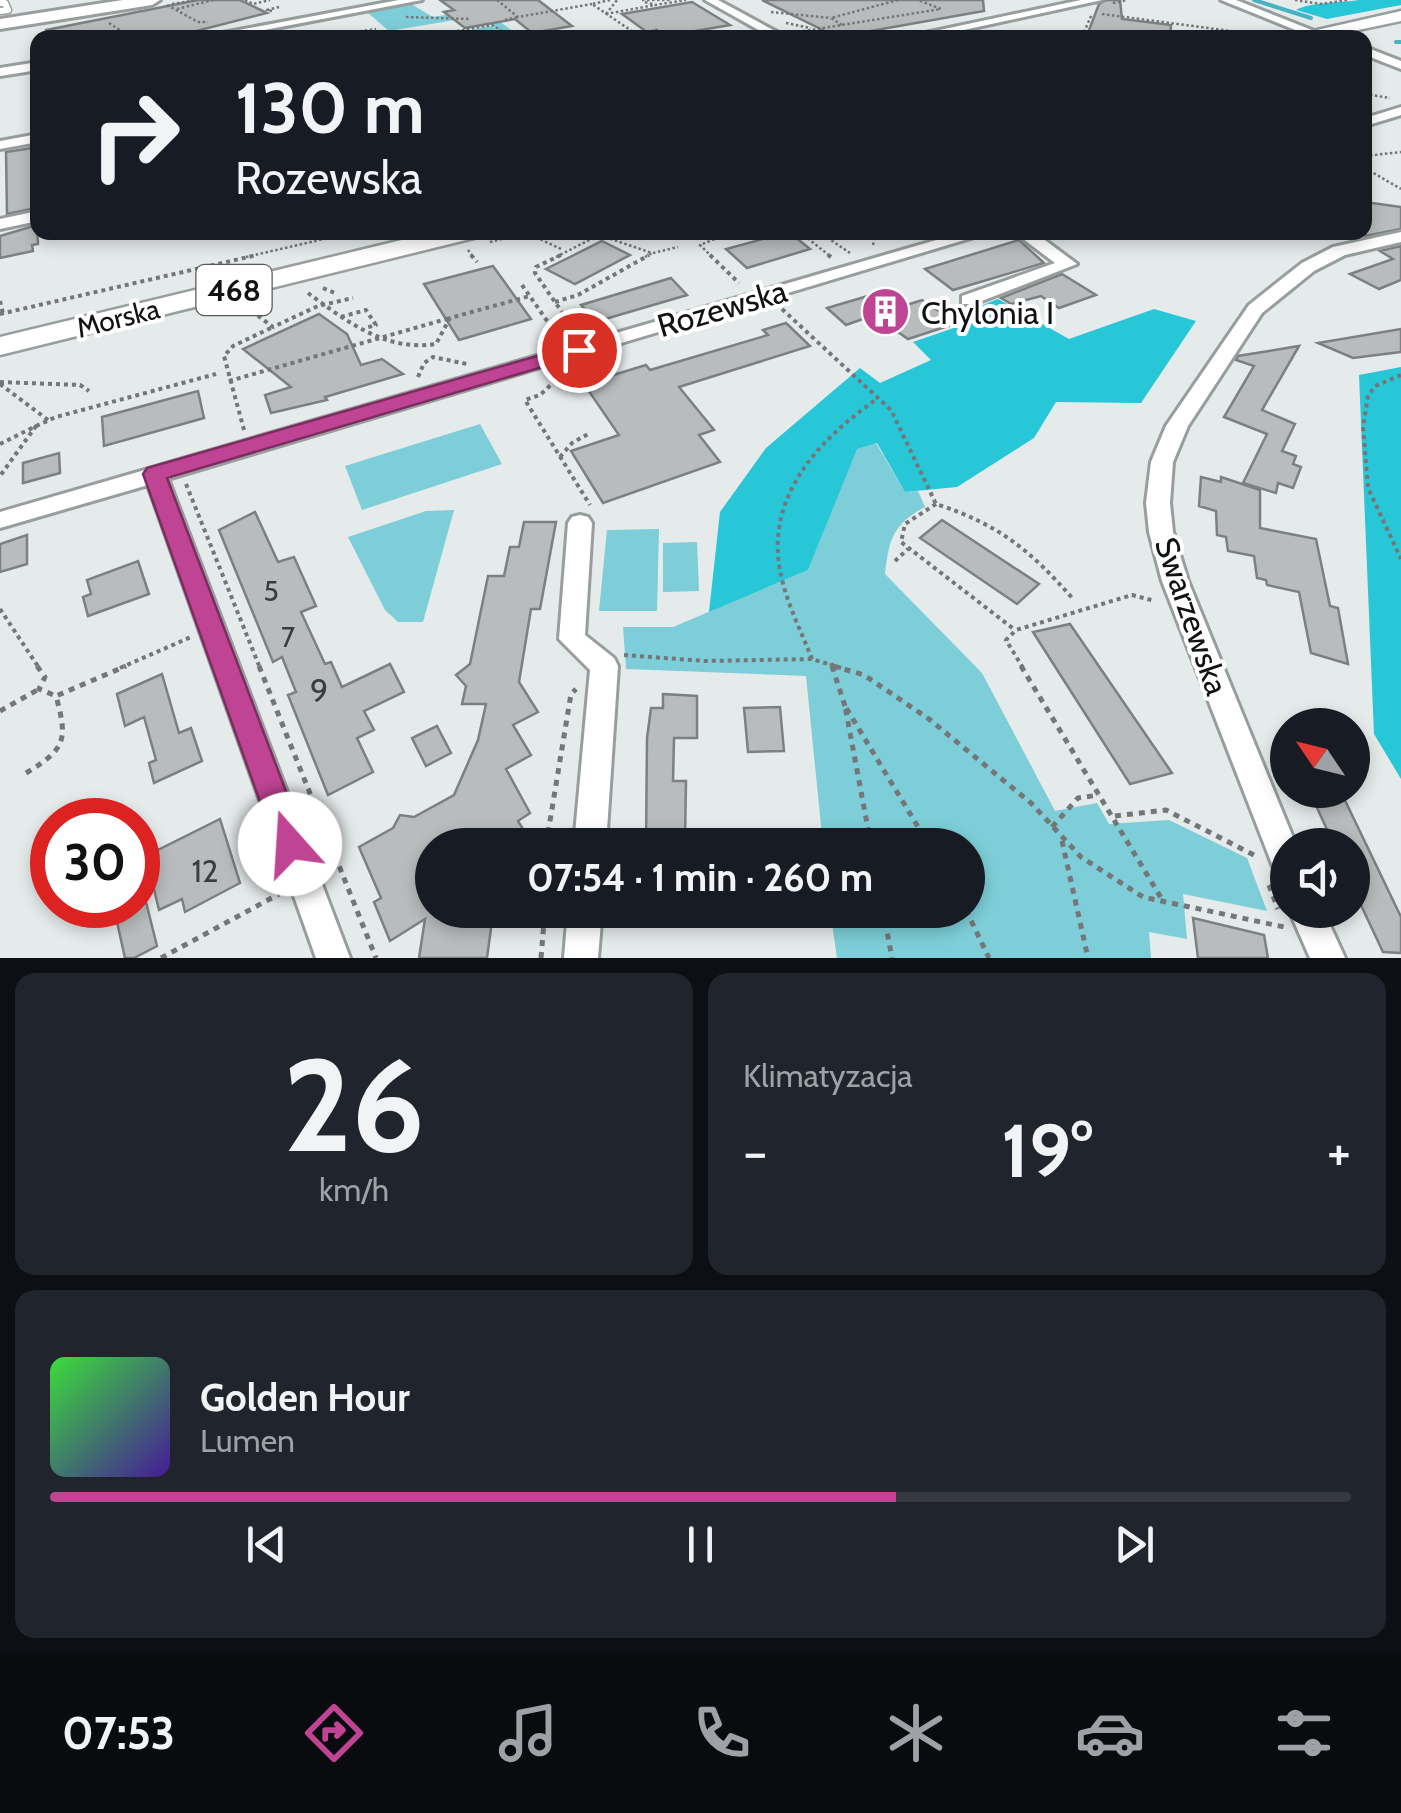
<!DOCTYPE html>
<html lang="pl">
<head>
<meta charset="utf-8">
<style>
	body { margin:0; font-family:Cabin,sans-serif; background:#20242c; color:#f1f3f6; height:100vh; display:flex; flex-direction:column; font-size:38px; white-space:nowrap }
	* { box-sizing:border-box; margin:0 }
	p { font-size:32px; color:#9ea1a6 }
	.icon { flex:none; width:55px; height:55px; fill:none; stroke:currentColor; stroke-width:2; stroke-linecap:round; stroke-linejoin:round }
	.map { position:relative; height:958px; overflow:hidden }
	.details { display:flex; flex-direction:column; gap:15px; padding:15px; background:#0d0f14; flex:1 }
	.details>* { flex:none }
	.guide { position:absolute; left:30px; top:30px; width:1342px; height:210px; border-radius:20px; box-shadow:0 5px 15px #0003; background:#171b24; color:#f1f3f6; overflow:hidden }
	.needle { width:65px; rotate:305deg }
	.fabs { position:absolute; left:1270px; top:708px; display:grid; gap:20px }
	.fabs a { display:grid; place-items:center; width:100px; height:100px; border-radius:50%; background:#171b24; box-shadow:0 5px 15px #0003; font-size:50px }
	.speed { position:absolute; left:30px; top:798px; display:flex; gap:20px; font-size:50px; font-weight:700; text-align:center }
	.speed>* { display:grid; place-content:center; width:130px; height:130px; border-radius:50%; background:#171b24; box-shadow:0 5px 15px #0003; line-height:1 }
	.speed .limit { border:15px solid #d22; background:#fff; color:#111 }
	.pin { position:absolute; display:grid; place-items:center; width:85px; height:85px; color:#fff; margin:-42px; border:5px solid #fff; border-radius:50%; box-shadow:0 2px 10px #0007 }
	.me { position:absolute; width:110px; margin:-55px; rotate:341deg; stroke-linejoin:round; filter:drop-shadow(0 0 8px #0008) }
	.turn { display:flex; align-items:center; gap:35px; height:210px; padding:0 40px; font-size:45px }
	.turn .icon { width:130px; height:130px; stroke-width:2.5 }
	.turn b { display:block; font-size:70px; line-height:85px }
	.big { font-size:75px; font-weight:700; line-height:1.1 }
	.details .tile { flex:1; display:flex; flex-direction:column; justify-content:center; gap:15px; min-width:0; padding:0 35px; border-radius:20px; background:#20242c }
	.details .dial { align-items:center; gap:0 }
	.dial b { font-size:130px; line-height:1 }
	.song { display:flex; align-items:center; gap:30px }
	.cover { width:120px; height:120px; border-radius:15px; background:linear-gradient(135deg,hsl(120 70% 55%),hsl(260 70% 35%)) }
	.played { height:10px; border-radius:5px; background:linear-gradient(90deg,#c04494 65%,#363941 65%) }
	.keys { display:flex; justify-content:space-around; direction:ltr }
	.heat { display:flex; justify-content:space-between; align-items:center; font-size:55px; direction:ltr }
	.details .tiles { flex:1; display:grid; gap:15px; grid-template-columns:1fr 1fr }
	.tile:last-child { grid-column:span 2 }
	.trip { position:absolute; left:415px; top:828px; width:570px; height:100px; border-radius:50px; background:#171b24; box-shadow:0 5px 15px #0003; font-weight:700; line-height:100px; text-align:center }
	.tab-bar { display:flex; height:160px; justify-content:space-around; align-items:center; background:#090b0e; color:#9ea1a6 }
	.tab-bar .icon { width:70px; height:70px }
	.tab-bar .active { color:#c04494 }
	.tab-bar b { font-size:45px; color:#f1f3f6 }
	.map>svg:first-child { display:block }
</style>
</head>
<body>
<div class="map">
<svg width="1401" height="958" viewBox="0 0 1401 958">
	<rect width="100%" height="100%" fill="#e5eaeb"/>
	<g fill="#7dced8">
		<polygon points="411,4 433,17 482,9 521,37 503,31 509,37 466,37 460,32 491,26 496,29 490,33 501,32 479,16 389,31 368,13"/>
		<polygon points="480,424 502,464 362,510 345,466"/>
		<path d="M876 443 905 492 918 491 925 507C893 524 889 539 885 574L982 673 1055 811 1097 803 1109 824 1169 820 1247 858 1267 911 1183 894 1187 939 1149 932 1151 958H837L830 910H968V845H823L806 676 626 669 623 627H673L808 570 856 449Z"/>
		<polygon points="454,510 423,622 398,622 385,610 348,537 426,511"/>
		<polygon points="659,529 657,611 599,611 607,530"/>
		<polygon points="697,542 699,591 663,592 663,543"/>
	</g>
	<g fill="#28c7d8">
		<path d="M1359 0H1401V5L1327 19 1296 10C1310 2 1341 3 1359 0Z"/>
		<polygon points="998,299 1069,339 1154,309 1196,321 1141,403 1056,402 1034,438 957,487 905,492 877,443 857,449 808,570 709,612 720,512 766,448 860,368 880,383 931,360 913,342 974,321 968,311"/>
		<polygon points="1401,367 1401,779 1374,734 1359,375"/>
	</g>
	<g fill="none" stroke-linecap="round" stroke-linejoin="round">
		<g stroke="#47b3bf" stroke-width="4">
			<polyline points="1254,0 1311,18"/>
			<polyline points="1396,42 1401,42"/>
		</g>
	</g>
	<g fill="#b8bcbd" stroke="#7c8081" stroke-width="2.5">
		<polygon points="198,0 240,0 267,13 169,38 46,38 46,30"/>
		<polygon points="440,0 538,0 572,26 532,33 515,19 465,28 444,12 454,10"/>
		<polygon points="762,0 983,0 984,11 837,37"/>
		<polygon points="1106,0 1120,0 1122,19 1171,25 1170,38 1086,38 1099,4"/>
		<polygon points="692,2 730,25 655,38 622,14"/>
		<polygon points="32,148 36,208 7,214 6,152"/>
		<polygon points="1365,202 1401,207 1401,229 1365,236"/>
		<polygon points="37,225 38,244 32,245 33,251 0,258 0,236"/>
		<polygon points="789,232 810,249 747,268 726,249"/>
		<polygon points="1019,240 1044,263 953,290 925,269"/>
		<polygon points="602,241 630,255 575,284 546,269"/>
		<polygon points="1401,246 1401,280 1379,289 1350,274 1393,259 1380,251"/>
		<polygon points="493,266 531,319 459,340 424,284"/>
		<polygon points="1062,274 1096,295 1059,308 1041,296 1011,304 1001,298"/>
		<polygon points="671,278 687,295 595,322 581,305"/>
		<polygon points="878,293 897,308 922,300 957,323 908,339 874,315 846,325 827,308"/>
		<polygon points="319,314 347,334 361,365 382,359 403,374 325,397 327,400 271,413 265,395 291,387 243,349"/>
		<polygon points="786,323 810,346 679,387 714,430 699,435 720,462 603,503 571,451 619,435 584,384 646,365 650,370 768,335 763,330"/>
		<polygon points="1401,329 1401,352 1353,358 1318,343"/>
		<polygon points="1299,346 1262,410 1295,424 1282,451 1296,456 1293,464 1301,467 1293,488 1278,483 1276,493 1243,483 1267,434 1224,417 1254,366 1236,360 1238,356"/>
		<polygon points="198,391 204,418 104,446 102,417"/>
		<polygon points="59,453 60,473 23,483 23,463"/>
		<polygon points="1201,477 1221,482 1221,477 1260,490 1260,528 1316,539 1330,606 1338,608 1348,664 1311,653 1299,592 1267,585 1266,580 1257,578 1254,556 1228,551 1226,537 1217,535 1216,511 1199,506"/>
		<polygon points="255,512 278,562 294,557 316,606 301,612 325,664 331,662 342,687 390,664 404,692 364,711 374,730 357,738 373,772 328,795 288,695 296,692 282,657 273,662 219,530"/>
		<polygon points="942,520 1039,584 1017,604 920,538"/>
		<polygon points="524,522 556,522 540,609 531,609 519,682 538,712 513,725 531,755 506,769 530,813 518,821 525,832 503,845 432,845 432,910 448,910 453,921 492,921 487,958 419,958 425,919 390,941 374,902 381,898 359,847 393,828 400,815 414,817 454,795 478,740 486,704 462,704 466,686 456,675 470,664 488,576 504,576 510,547 519,547"/>
		<polygon points="27,535 27,564 0,572 0,544"/>
		<polygon points="138,561 149,594 88,616 83,597 91,594 87,580"/>
		<polygon points="1070,624 1172,773 1130,784 1033,632"/>
		<polygon points="162,674 179,733 191,728 202,761 154,783 149,763 156,760 144,717 125,726 117,694"/>
		<polygon points="663,694 697,696 697,738 674,738 673,781 686,781 685,840 681,840 681,845 646,845 647,738 651,708 663,708"/>
		<polygon points="780,707 784,751 748,752 744,708"/>
		<polygon points="437,726 451,753 426,766 412,738"/>
		<polygon points="1309,790 1340,790 1401,917 1401,953 1383,952 1352,886 1352,845 1334,845"/>
		<polygon points="220,819 240,883 185,912 182,899 159,910 146,856"/>
		<polygon points="145,898 157,946 134,958 125,958 115,913 138,905"/>
		<polygon points="1193,918 1264,935 1268,958 1198,958"/>
	</g>
	<g fill="none" stroke-linecap="round" stroke-linejoin="round">
		<defs>
			<polyline id="lane" points="0,3 5,3 8,10 0,11"/>
			<g id="street">
				<polygon points="399,0 422,0 223,38 196,38"/>
				<polygon points="705,0 718,0 788,38 773,38"/>
				<polygon points="1081,0 1102,0 927,38 902,38"/>
				<polygon points="1221,0 1236,0 1332,38 1315,38"/>
				<polygon points="1365,47 1401,61 1401,69 1365,55"/>
				<polygon points="38,62 38,70 0,76 0,68"/>
				<polygon points="1401,107 1401,115 1365,126 1365,118"/>
				<polygon points="38,134 38,142 0,149 0,141"/>
				<polygon points="38,211 38,221 0,229 0,219"/>
				<polygon points="964,232 991,232 168,479 350,958 316,958 148,485 0,528 0,512"/>
				<polygon points="1014,232 1034,232 1077,264 974,304 962,304 962,296 1055,263"/>
				<polygon points="1401,232 1401,242 1345,255 1314,271 1262,313 1188,426 1173,462 1170,503 1173,532 1188,581 1296,845 1288,845 1288,879 1277,875 1272,864 1162,581 1149,532 1146,503 1151,462 1166,426 1249,305 1302,263 1333,247"/>
				<polygon points="580,515 588,517 592,523 585,635 614,658 618,666 606,845 574,845 590,670 559,639 568,523 572,517"/>
				<polygon points="568,910 602,910 598,958 564,958"/>
				<polygon points="1289,910 1323,910 1345,958 1310,958"/>
			</g>
			<polygon id="secondary" points="123,0 160,0 152,5 0,29 0,19"/>
			<g id="primary">
				<polygon points="1401,11 1401,21 1320,38 1282,38"/>
				<polygon points="435,232 481,232 478,237 0,355 0,337"/>
			</g>
		</defs>
		<use href="#lane" stroke="#989d9d" stroke-width="9"/>
		<use href="#street" stroke="#989d9d" stroke-width="6"/>
		<use href="#secondary" stroke="#989d9d" stroke-width="6"/>
		<use href="#primary" stroke="#989d9d" stroke-width="5"/>
		<g stroke="#747677" stroke-width="2.5" stroke-dasharray="2.5 2.5" stroke-linecap="butt">
			<polyline points="245,0 253,4 270,0"/>
			<polyline points="497,0 518,17 592,4"/>
			<polyline points="610,0 592,4 642,38"/>
			<polyline points="642,0 672,0"/>
			<polyline points="1295,0 1321,4 1347,0"/>
			<polyline points="645,2 655,5 686,0"/>
			<polyline points="1113,3 1127,0"/>
			<polyline points="172,4 197,0"/>
			<polyline points="167,5 198,22 208,22"/>
			<polyline points="177,9 213,0"/>
			<polyline points="272,11 267,10 279,7"/>
			<polyline points="771,12 831,18"/>
			<polyline points="606,14 655,5"/>
			<polyline points="606,14 617,0"/>
			<polyline points="1102,14 1261,35"/>
			<polyline points="406,17 470,19"/>
			<polyline points="505,20 518,17"/>
			<polyline points="109,23 126,34 150,38"/>
			<polyline points="786,23 811,28"/>
			<polyline points="842,25 831,18 898,0"/>
			<polyline points="457,31 492,25 512,38"/>
			<polyline points="798,32 941,9 918,0"/>
			<polyline points="1084,32 1092,14"/>
			<polyline points="383,34 386,37"/>
			<polyline points="637,34 657,30 654,29"/>
			<polyline points="343,38 340,34 376,29"/>
			<polyline points="1365,94 1390,98"/>
			<polyline points="1365,156 1401,152"/>
			<polyline points="1365,168 1401,189"/>
			<polyline points="800,232 831,257"/>
			<polyline points="819,232 850,253"/>
			<polyline points="527,233 561,249"/>
			<polyline points="490,242 529,232"/>
			<polyline points="873,245 876,232"/>
			<polyline points="468,250 473,257"/>
			<polyline points="653,253 678,247"/>
			<polyline points="246,257 354,232"/>
			<polyline points="556,257 599,235 652,253 645,257"/>
			<polyline points="712,257 700,245 732,232"/>
		</g>
		<g stroke="#747677" stroke-width="4" stroke-dasharray="4 4" stroke-linecap="butt">
			<polyline points="471,255 477,262"/>
			<polyline points="561,255 536,267 535,273 575,331"/>
			<polyline points="710,255 739,283"/>
			<polyline points="828,255 831,257"/>
			<polyline points="522,285 559,338"/>
			<polyline points="323,288 335,293"/>
			<path d="M308 293C346 321 386 352 436 344L450 318 530 296"/>
			<polyline points="0,301 3,314"/>
			<polyline points="555,302 578,295 649,255"/>
			<polyline points="245,306 273,327 318,306 353,298"/>
			<path d="M782 309 891 410 936 504C1000 525 1030 550 1074 600"/>
			<polyline points="0,314 257,255"/>
			<polyline points="341,317 366,310 376,325 365,328"/>
			<polyline points="1401,375 1375,386 1368,396 1363,427 1368,488 1401,559"/>
			<polyline points="418,377 424,363 433,357 467,364"/>
			<polyline points="556,380 540,395 525,400 590,505"/>
			<polyline points="229,381 450,318"/>
			<polyline points="0,382 80,385 89,391"/>
			<polyline points="0,384 48,420"/>
			<polyline points="36,426 56,417 216,374"/>
			<polyline points="244,430 224,356 233,346 273,327"/>
			<polyline points="0,444 36,426 0,476"/>
			<polyline points="560,457 572,443 590,433"/>
			<polyline points="186,484 260,668"/>
			<polyline points="936,504 905,524 901,542 1015,630"/>
			<polyline points="895,561 908,549"/>
			<polyline points="0,609 39,668"/>
			<polyline points="624,655 705,661 812,659 841,668"/>
			<path d="M812 659C799 626 781 592 778 556 773 487 825 435 877 399"/>
			<polyline points="831,663 833,668"/>
			<polyline points="120,668 191,637"/>
			<polyline points="1023,668 1006,640 1016,630 1132,595 1155,601"/>
		</g>
		<g stroke="#747677" stroke-width="5" stroke-dasharray="6 6" stroke-linecap="butt">
			<polyline points="37,666 45,677 39,689 56,696"/>
			<polyline points="259,666 376,958"/>
			<polyline points="832,666 845,706"/>
			<polyline points="833,666 864,675 929,719 1031,803 1081,857 1143,897 1284,927"/>
			<polyline points="1021,666 1163,901"/>
			<polyline points="0,711 39,689"/>
			<path d="M26 773C66 749 68 740 56 696L126 666"/>
			<polyline points="1115,816 1166,810 1254,855"/>
			<polyline points="1052,827 1078,798 1099,795"/>
			<polyline points="1062,841 1088,958"/>
			<polyline points="546,845 571,694 576,689"/>
			<polyline points="871,845 845,706 929,845"/>
			<polyline points="1269,885 1278,909"/>
			<polyline points="883,910 892,958"/>
			<polyline points="966,910 989,958"/>
			<polyline points="161,958 279,894"/>
			<polyline points="541,958 545,910"/>
		</g>
		<use href="#lane" stroke="#fff" stroke-width="6"/>
		<use href="#street" fill="#fff" fill-rule="evenodd"/>
		<use href="#secondary" fill="#fff" fill-rule="evenodd"/>
		<use href="#primary" fill="#fff" fill-rule="evenodd"/>
	</g>
	<polygon fill="#c04494" stroke="#7d2c60" stroke-width="2.5" points="579,344 586,346 586,354 167,478 306,844 302,855 290,860 279,855 143,474 147,468"/>
	<defs>
		<symbol id="building-disc" viewBox="-11 -11 22 22"><circle r="9.5" fill="#c04494" stroke="#fff"/><path d="M-4-6H4V6H1V3H-1V6H-4ZM-2.5-4.3h1.7v1.8h-1.7ZM.8-4.3h1.7v1.8H.8ZM-2.5-1h1.7V.8h-1.7ZM.8-1h1.7V.8H.8Z" fill="#fff"/></symbol>
	</defs>
	<g fill-rule="evenodd">
		<use href="#building-disc" x="858" y="284" width="55" height="55"/>
	</g>
	<g text-anchor="middle" dominant-baseline="central" stroke-width="8" stroke-linejoin="round" paint-order="stroke">
		<g font-size="28" fill="#111213" stroke="#fff">
			<text transform="translate(118 318) rotate(-14)">Morska</text>
		</g>
		<g font-size="28" fill="#3b3c3e">
			<text x="271" y="591">5</text>
			<text x="288" y="637">7</text>
		</g>
		<rect fill="#fff" stroke="#58595a" stroke-width="2.5" x="196.5" y="265" width="75" height="50" rx="8"/>
		<g font-size="30" font-weight="bold" fill="#111213">
			<text x="234" y="290">468</text>
		</g>
		<g font-size="32" fill="#111213" stroke="#fff">
			<text transform="translate(722 308) rotate(-16)">Rozewska</text>
			<text transform="translate(1192 616) rotate(71)">Swarzewska</text>
		</g>
		<g font-size="32" fill="#111213" stroke="#fff" text-anchor="start">
			<text x="921" y="312">Chylonia I</text>
		</g>
		<g font-size="32" fill="#3b3c3e">
			<text x="319" y="689">9</text>
			<text x="205" y="870">12</text>
		</g>
	</g>
</svg>
<div class="fabs">
<a><svg class="needle" viewBox="-14 -14 28 28"><path d="M0-13l5 13h-10z" fill="#e53935"/><path d="M0 13l5-13h-10z" fill="#9ea1a6"/></svg></a>
<a><svg class="icon" aria-label="sound" viewBox="0 0 24 24"><path d="M4 9h4l5-4v14l-5-4H4zM17 9q2 3 0 6"/></svg></a>
</div>
<div class="speed"><div class="limit">30</div></div>
<div class="pin" style="left:579px;top:350px;background:#d93025"><svg class="icon" aria-label="arrive" viewBox="0 0 24 24"><path d="M6 21V4h12l-3 4 3 4H6"/></svg></div>
<svg class="me" style="left:290px;top:844px" viewBox="-20 -20 40 40"><circle r="19" fill="#fff"/><path d="M0-13L10 11 0 6-10 11z" fill="#c04494"/></svg>
<div class="trip">07:54 · 1 min · 260 m</div>
<div class="guide">
<div class="turn"><svg class="icon" aria-label="right" viewBox="0 0 24 24"><path d="M7 20v-9h11M14 6l5 5-5 5"/></svg><div><b>130 m</b>Rozewska</div></div>
</div>
</div>
<section class="details">
<div class="tiles">
<div class="tile dial"><b>26</b><p>km/h</p></div>
<div class="tile"><p>Klimatyzacja</p>
<div class="heat"><a>−</a><b class="big">19°</b><a>+</a></div>
</div>
<div class="tile">
<div class="song"><i class="cover"></i><div><b>Golden Hour</b><p>Lumen</p></div></div>
<div class="played"></div>
<div class="keys"><svg class="icon" aria-label="previous" viewBox="0 0 24 24"><path d="M18 5L8 12l10 7zM5 5v14"/></svg><svg class="icon" aria-label="pause" viewBox="0 0 24 24"><path d="M8 5v14M16 5v14"/></svg><svg class="icon" aria-label="next" viewBox="0 0 24 24"><path d="M6 5l10 7-10 7zM19 5v14"/></svg></div>
</div>
</div>
</section>
<nav class="tab-bar">
<b>07:53</b>
<svg class="icon active" aria-label="directions" viewBox="0 0 24 24"><path d="M12 3l9 9-9 9-9-9zM9 14v-3h6M13 9l2 2-2 2"/></svg>
<svg class="icon" aria-label="music" viewBox="0 0 24 24"><path d="M9 18V5l10-2v13"/><circle cx="6" cy="18" r="3"/><circle cx="16" cy="16" r="3"/></svg>
<svg class="icon" aria-label="phone" viewBox="0 0 24 24"><path d="M5 4h4l2 5-3 2q2 4 5 5l2-3 5 2v4C11 20 4 13 5 4z"/></svg>
<svg class="icon" aria-label="climate" viewBox="0 0 24 24"><path d="M12 3v18M4 7l16 10M4 17L20 7"/></svg>
<svg class="icon" aria-label="car" viewBox="0 0 24 24"><path d="M5 17H2v-5l4-1 3-4h7l3 4 3 1v5h-3M9 17h6M6 11h13"/><circle cx="7" cy="17" r="2"/><circle cx="17" cy="17" r="2"/></svg>
<svg class="icon" aria-label="filters" viewBox="0 0 24 24"><path d="M4 7h16M4 17h16"/><circle cx="9" cy="7" r="2"/><circle cx="15" cy="17" r="2"/></svg>
</nav>
</body>
</html>
